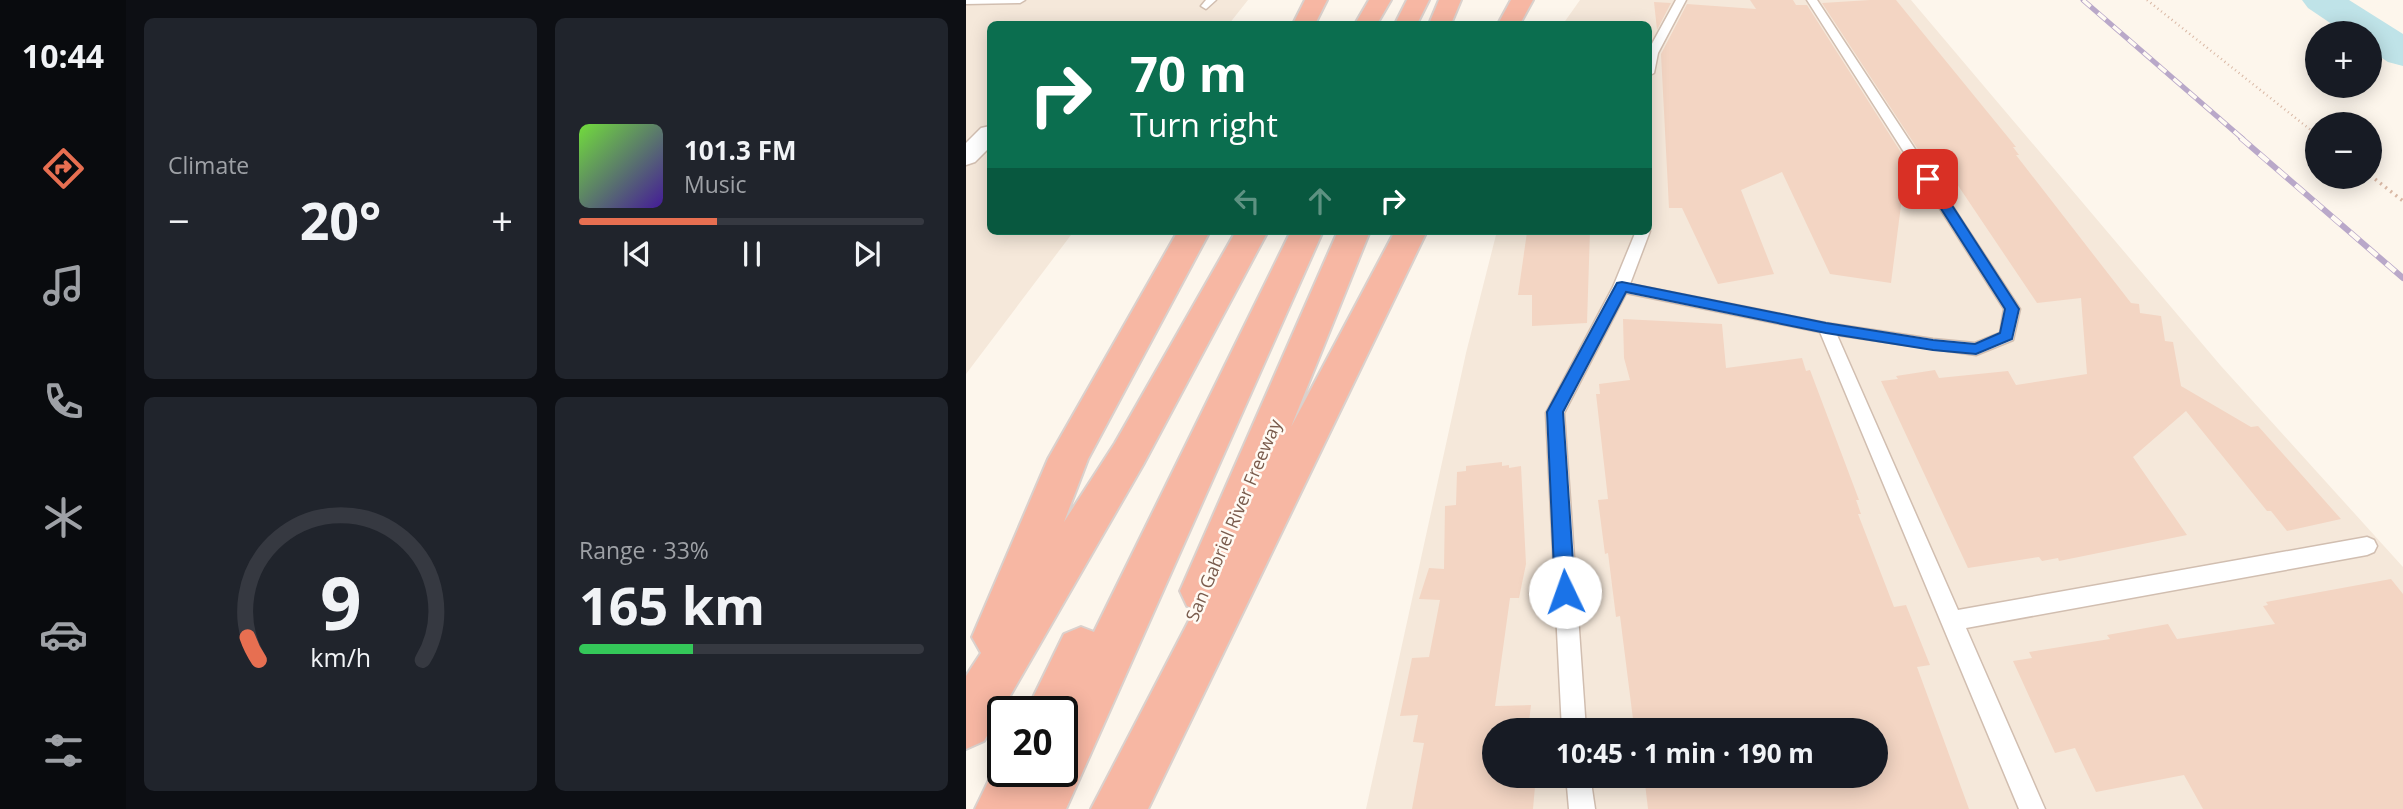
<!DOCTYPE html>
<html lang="en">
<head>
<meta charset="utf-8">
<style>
	body { margin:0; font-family:"Open Sans",sans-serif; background:#20242c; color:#f1f3f6; height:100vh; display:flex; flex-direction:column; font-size:26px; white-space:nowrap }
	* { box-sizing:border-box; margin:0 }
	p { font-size:23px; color:#9ea1a6 }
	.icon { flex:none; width:38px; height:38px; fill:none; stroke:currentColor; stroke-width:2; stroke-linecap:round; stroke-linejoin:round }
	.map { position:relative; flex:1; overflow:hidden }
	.panel { display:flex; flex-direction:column; gap:18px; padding:18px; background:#0d0f14; width:840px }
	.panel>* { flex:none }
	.top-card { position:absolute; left:21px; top:21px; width:665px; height:214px; border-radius:10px; box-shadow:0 4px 18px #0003; background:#0b6e4f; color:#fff; overflow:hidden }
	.controls { position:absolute; left:1339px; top:21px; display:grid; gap:14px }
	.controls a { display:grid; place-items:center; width:77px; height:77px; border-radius:50%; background:#171b24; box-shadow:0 4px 18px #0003; font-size:35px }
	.speed { position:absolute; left:21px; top:696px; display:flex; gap:14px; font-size:35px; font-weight:700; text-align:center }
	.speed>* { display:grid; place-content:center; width:91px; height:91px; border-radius:50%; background:#171b24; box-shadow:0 4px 18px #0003; line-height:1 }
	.speed .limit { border:4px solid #111; border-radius:10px; background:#fff; color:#111 }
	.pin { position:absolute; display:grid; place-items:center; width:60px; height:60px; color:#fff; margin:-30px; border-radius:14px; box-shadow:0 4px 10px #0006 }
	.me { position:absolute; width:77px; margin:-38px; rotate:357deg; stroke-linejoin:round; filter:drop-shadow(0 0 5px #0008) }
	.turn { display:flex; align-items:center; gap:24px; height:147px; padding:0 28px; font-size:32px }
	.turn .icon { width:91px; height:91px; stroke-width:2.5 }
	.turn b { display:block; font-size:49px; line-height:60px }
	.lanes { display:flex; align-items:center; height:66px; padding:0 28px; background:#0003; justify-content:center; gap:35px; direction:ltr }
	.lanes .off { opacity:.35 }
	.big { font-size:52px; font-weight:700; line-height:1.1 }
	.panel .widget { flex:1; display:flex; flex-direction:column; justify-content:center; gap:10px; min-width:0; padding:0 24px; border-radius:10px; background:#20242c }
	.panel .dial { align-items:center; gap:0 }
	.dial svg { height:182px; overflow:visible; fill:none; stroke:#363941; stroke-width:7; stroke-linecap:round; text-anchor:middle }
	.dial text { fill:#f1f3f6; stroke:none }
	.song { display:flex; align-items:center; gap:21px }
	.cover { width:84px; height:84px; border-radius:10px; background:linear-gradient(135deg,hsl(100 70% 55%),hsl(260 70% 35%)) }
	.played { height:7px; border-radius:4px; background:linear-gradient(90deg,#e76f51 40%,#363941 40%) }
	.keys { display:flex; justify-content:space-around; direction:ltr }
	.heat { display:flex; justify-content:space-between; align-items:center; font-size:38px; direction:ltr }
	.charge { height:10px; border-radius:5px; background:linear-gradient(90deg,#34c759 33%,#363941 0) }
	.panel .tiles { flex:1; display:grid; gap:18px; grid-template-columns:repeat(2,1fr) }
	.trip { position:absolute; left:516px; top:718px; width:406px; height:70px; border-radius:35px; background:#171b24; box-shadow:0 4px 18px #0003; font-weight:700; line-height:70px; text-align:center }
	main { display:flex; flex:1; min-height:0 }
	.tab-bar { display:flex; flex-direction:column; width:126px; justify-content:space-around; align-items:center; background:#090b0e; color:#9ea1a6 }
	.tab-bar .icon { width:49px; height:49px }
	.tab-bar .selected { color:#e76f51 }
	.tab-bar b { font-size:32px; color:#f1f3f6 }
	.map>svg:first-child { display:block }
</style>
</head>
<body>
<main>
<nav class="tab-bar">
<b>10:44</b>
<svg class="icon selected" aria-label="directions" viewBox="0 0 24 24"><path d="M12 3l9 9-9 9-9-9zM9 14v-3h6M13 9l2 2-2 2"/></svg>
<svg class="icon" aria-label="music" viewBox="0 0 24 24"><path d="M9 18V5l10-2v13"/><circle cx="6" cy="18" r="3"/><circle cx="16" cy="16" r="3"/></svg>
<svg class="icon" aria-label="phone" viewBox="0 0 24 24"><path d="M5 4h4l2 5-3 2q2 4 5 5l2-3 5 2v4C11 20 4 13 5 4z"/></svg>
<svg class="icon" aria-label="climate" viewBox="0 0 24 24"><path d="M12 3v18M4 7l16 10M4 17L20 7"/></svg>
<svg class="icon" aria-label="car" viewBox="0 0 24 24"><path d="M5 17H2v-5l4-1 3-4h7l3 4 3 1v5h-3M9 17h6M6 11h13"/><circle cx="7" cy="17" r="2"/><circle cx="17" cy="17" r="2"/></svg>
<svg class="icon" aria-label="filters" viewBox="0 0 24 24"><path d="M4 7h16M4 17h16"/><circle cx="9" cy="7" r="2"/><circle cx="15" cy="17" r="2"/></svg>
</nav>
<section class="panel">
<div class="tiles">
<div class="widget"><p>Climate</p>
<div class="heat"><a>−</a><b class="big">20°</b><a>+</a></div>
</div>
<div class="widget">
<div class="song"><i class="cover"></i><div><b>101.3 FM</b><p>Music</p></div></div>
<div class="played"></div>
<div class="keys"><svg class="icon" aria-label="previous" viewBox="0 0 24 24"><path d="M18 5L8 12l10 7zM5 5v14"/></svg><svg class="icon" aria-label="pause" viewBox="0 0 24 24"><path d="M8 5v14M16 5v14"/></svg><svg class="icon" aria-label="next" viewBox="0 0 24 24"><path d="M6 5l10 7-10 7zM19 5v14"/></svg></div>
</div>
<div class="widget dial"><svg viewBox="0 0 100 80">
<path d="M14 69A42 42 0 1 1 86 69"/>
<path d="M14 69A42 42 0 0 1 9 59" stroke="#e76f51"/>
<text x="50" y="56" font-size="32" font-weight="700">9</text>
<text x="50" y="72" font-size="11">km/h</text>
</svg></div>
<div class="widget"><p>Range · 33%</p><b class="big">165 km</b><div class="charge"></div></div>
</div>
</section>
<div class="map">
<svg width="1437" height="809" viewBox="0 0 1437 809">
	<rect width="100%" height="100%" fill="#fdf6ec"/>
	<g fill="#f5e8da" fill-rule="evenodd">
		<polygon points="0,0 282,0 263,24 24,24 24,231 108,231 0,374"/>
		<path d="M614 0H945L1255 366 1437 567V809H400L500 353 531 231H682V24H597ZM528 730H910V775H528Z"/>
	</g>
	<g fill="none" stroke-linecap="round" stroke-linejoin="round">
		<polygon fill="#bfe3e8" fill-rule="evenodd" points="1336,0 1383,0 1437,34 1437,66 1422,62 1404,50 1404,33 1379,33 1342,8"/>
	</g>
	<g fill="#f3d5c3">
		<polygon points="784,0 827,0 830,5 841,5 957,187 937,190 925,283 864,274 816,172 775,190 808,274 752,284 716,208 703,208 695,54 721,4 790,9"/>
		<polygon points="904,0 930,0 1050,147 1047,147 1053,155 1050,155 1165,303 1173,304 1174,313 1195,316 1199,341 1207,342 1215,386 1285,427 1292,426 1375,519 1321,531 1305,511 1301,511 1220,411 1167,457 1221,535 1093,561 1092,558 1076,561 1073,557 1002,568 915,381 932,379 930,376 969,370 973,378 1042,371 1050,385 1121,374 1115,298 1071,303 991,184 976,186 856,3"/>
		<polygon points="688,2 705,3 691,30"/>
		<polygon points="564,231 624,231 621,323 566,326 566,295 552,295 561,232"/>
		<polygon points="657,319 756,324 760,368 836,358 840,371 844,370 893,500 890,500 895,514 892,514 928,607 940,605 964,665 951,667 1003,809 682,809 678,775 910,775 910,730 673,730 672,718 667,719 654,616 650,617 642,553 639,554 632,500 642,499 630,394 634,394 633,384 664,380 658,358"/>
		<polygon points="536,462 536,466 543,465 543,468 555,466 560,564 553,598 544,598 529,706 565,705 562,730 528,730 528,775 570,775 567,809 446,809 458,743 447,742 452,715 434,716 446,658 463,657 474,600 453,599 463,568 478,569 479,506 490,505 491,472 500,471 500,466"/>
		<polygon points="1425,579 1437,594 1437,809 1237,809 1218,775 1130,792 1109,748 1089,753 1047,661 1066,658 1063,652 1144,639 1141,635 1202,624 1211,639 1309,624 1297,606 1302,605 1300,602"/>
	</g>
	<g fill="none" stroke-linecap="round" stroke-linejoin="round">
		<defs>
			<g id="service">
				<polygon points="0,0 59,0 54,3 0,4"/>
				<polygon points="240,0 250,0 240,9 235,6"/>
				<polygon points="710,0 720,0 692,53 688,73 682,76 682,51"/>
				<polygon points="841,0 851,0 1054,309 1047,340 1010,355 871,335 992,610 1401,537 1408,540 1411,546 1408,552 1401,555 1000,628 1079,809 1053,809 854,332 660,293 598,413 620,730 596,730 580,413 647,287 670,231 682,231 682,229 684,231 664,284 860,323 967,339 1009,343 1034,333 1038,309"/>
				<polygon points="600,775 624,775 629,809 603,809"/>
			</g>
			<polygon id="minor" points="24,126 24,147 9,162 0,165 0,143 15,128"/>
			<g id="motorway">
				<polygon points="339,0 361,0 349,24 327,24"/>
				<polygon points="403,0 425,0 411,24 389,24"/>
				<polygon points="441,0 463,0 451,24 429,24"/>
				<polygon points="473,0 495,0 485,24 463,24"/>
				<polygon points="545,0 567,0 554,24 532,24"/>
				<polygon points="212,231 244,231 122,459 98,522 149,443 270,231 302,231 177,465 18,741 0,749 0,676 15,653 6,637 82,459"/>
				<polygon points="325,231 357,231 100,809 9,809 36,753 37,772 96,772 96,712 60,712 98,634 115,627 128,632"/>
				<polygon points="372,231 404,231 325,427 429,231 461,231 182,809 125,809 229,609 221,606 214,591"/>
			</g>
		</defs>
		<use href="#service" stroke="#d1beb0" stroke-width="3"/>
		<use href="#minor" stroke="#d1beb0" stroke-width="3"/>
		<use href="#motorway" stroke="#dad1cd" stroke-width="4"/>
		<polyline stroke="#d9b8a5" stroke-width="2.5" stroke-dasharray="1 3.5" stroke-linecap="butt" points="1181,0 1351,135"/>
		<polyline stroke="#d9b8a5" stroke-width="3.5" stroke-dasharray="2 4.5" stroke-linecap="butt" points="1404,175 1437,201"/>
		<use href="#service" fill="#fff" fill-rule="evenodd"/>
		<use href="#minor" fill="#fff" fill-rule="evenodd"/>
		<use href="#motorway" fill="#f7b7a3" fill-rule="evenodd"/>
		<defs>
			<polyline id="rail-far1" points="1117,0 1277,139"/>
			<polyline id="rail" points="1275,138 1437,278"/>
		</defs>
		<use href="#rail-far1" stroke="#b9a8c9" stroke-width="5"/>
		<use href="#rail" stroke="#b9a8c9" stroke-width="6"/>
		<use href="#rail-far1" stroke="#fffaf3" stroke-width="3.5" stroke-dasharray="10" stroke-linecap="butt"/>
		<use href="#rail" stroke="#fffaf3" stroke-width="4.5" stroke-dasharray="12" stroke-linecap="butt"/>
	</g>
	<polygon fill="#1a73e8" stroke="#114b97" stroke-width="2" points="962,176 969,179 1053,309 1046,339 1010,354 967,350 860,333 660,292 597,412 609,592 606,598 599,600 592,598 589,592 581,412 651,283 656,282 860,323 967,340 1009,344 1034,333 1039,309 956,179"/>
	<g text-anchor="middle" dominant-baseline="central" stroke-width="5" stroke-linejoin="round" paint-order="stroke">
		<g font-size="18" fill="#7a5c4d" stroke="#fffaf3">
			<text transform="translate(267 520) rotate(-67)">San Gabriel River Freeway</text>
		</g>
	</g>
</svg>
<div class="controls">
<a>+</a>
<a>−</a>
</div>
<div class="speed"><div class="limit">20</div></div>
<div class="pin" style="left:962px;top:179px;background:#d93025"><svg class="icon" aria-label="arrive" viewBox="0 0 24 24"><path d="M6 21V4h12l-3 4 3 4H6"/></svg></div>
<svg class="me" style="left:599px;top:592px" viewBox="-20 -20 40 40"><circle r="19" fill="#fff"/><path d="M0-13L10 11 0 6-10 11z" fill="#1a73e8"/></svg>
<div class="trip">10:45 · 1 min · 190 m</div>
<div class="top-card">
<div class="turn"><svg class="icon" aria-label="right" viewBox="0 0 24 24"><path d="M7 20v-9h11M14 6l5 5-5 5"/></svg><div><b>70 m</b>Turn right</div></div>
<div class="lanes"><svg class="icon off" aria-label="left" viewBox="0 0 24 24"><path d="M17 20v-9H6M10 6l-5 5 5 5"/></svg><svg class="icon off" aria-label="ahead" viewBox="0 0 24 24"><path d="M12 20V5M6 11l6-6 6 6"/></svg><svg class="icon" aria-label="right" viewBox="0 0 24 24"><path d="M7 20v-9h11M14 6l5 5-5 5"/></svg></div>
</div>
</div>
</main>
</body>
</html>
